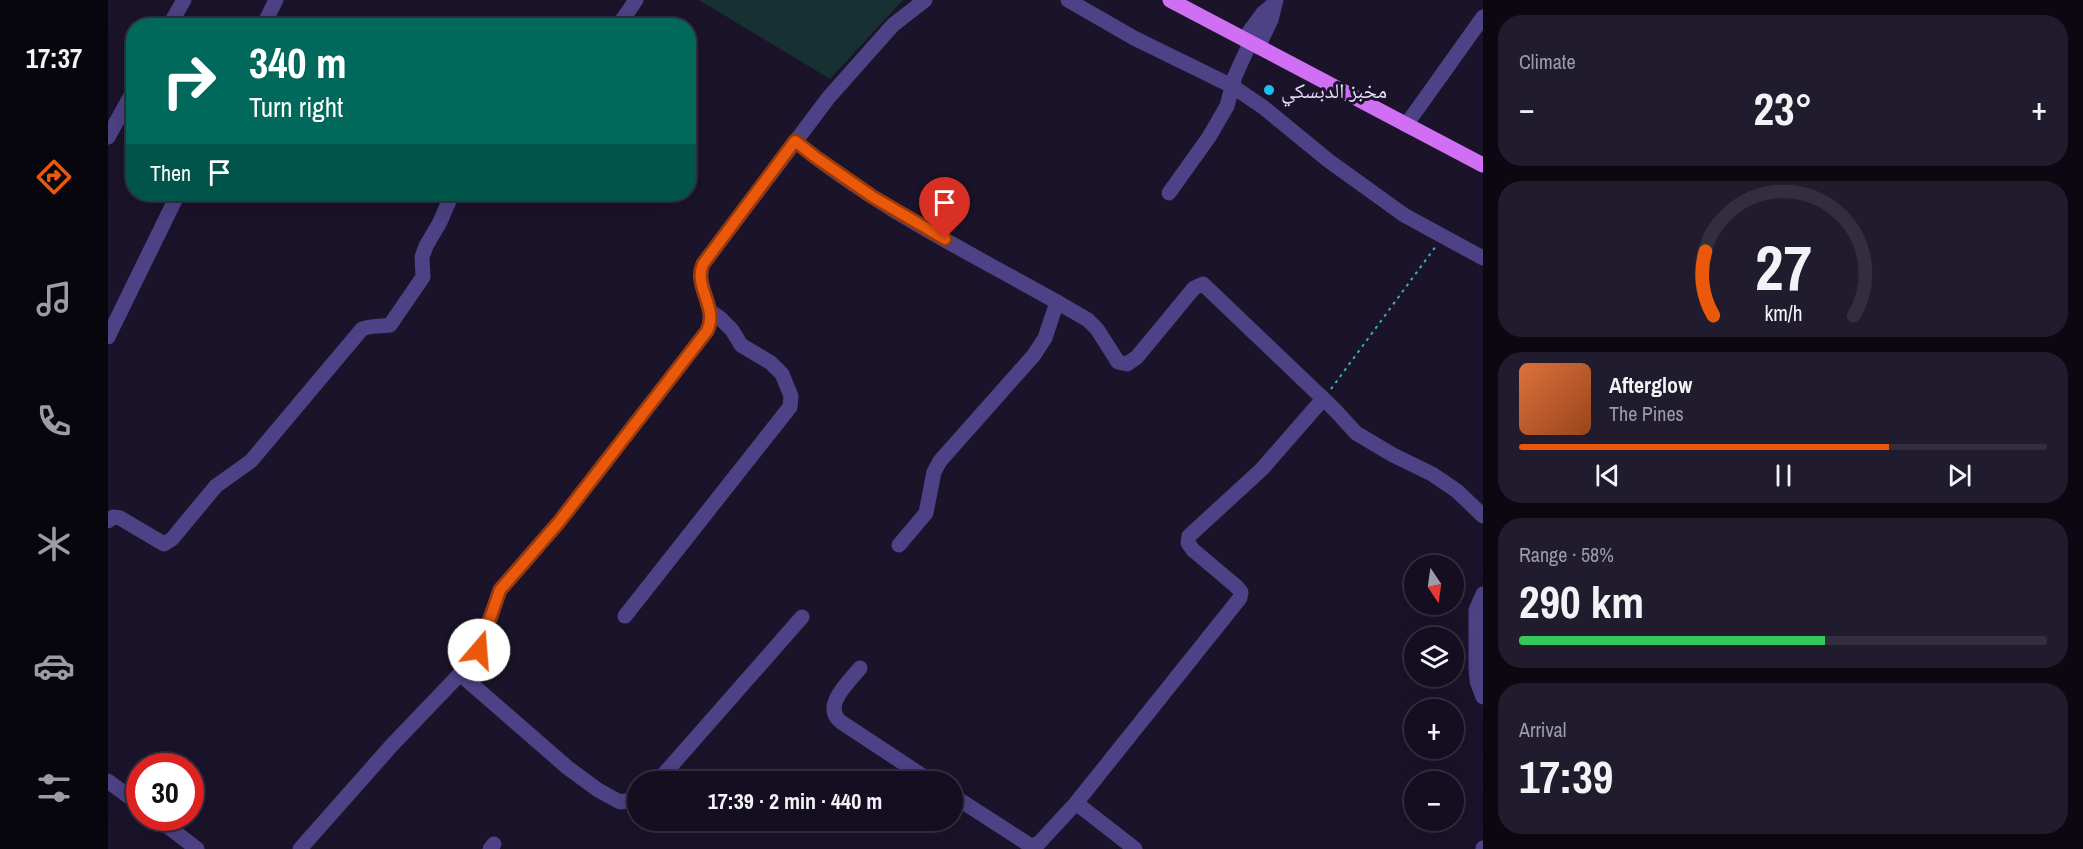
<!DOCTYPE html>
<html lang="en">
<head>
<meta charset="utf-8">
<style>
	body { margin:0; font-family:"Archivo Narrow","Noto Naskh Arabic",sans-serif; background:#211c2d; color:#f1f3f6; height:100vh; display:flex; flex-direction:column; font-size:22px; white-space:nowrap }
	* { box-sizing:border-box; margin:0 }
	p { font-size:20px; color:#9d9ca5 }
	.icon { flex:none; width:33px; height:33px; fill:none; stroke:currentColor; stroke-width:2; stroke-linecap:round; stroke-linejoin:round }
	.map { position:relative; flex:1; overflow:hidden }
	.side { display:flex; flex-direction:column; gap:15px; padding:15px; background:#0b0812; width:600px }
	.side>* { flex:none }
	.hud { position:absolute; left:18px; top:18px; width:570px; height:183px; border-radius:24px; box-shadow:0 6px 24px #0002,0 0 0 2px #332e3e; background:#00695c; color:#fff; overflow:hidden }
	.needle { width:39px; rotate:167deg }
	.buttons { position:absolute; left:1296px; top:555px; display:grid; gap:12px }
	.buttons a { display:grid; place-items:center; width:60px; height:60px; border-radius:50%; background:#140e20; box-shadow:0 6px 24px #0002,0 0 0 2px #332e3e; font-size:30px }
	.speed { position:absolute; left:18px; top:753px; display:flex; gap:12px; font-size:30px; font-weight:700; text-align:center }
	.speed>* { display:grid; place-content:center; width:78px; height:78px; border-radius:50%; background:#140e20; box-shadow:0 6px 24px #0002,0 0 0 2px #332e3e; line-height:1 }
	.speed .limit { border:9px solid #d22; background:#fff; color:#111 }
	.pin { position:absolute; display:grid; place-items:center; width:51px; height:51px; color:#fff; margin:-62px -26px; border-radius:50% 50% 50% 0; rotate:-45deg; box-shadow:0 0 6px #0007 }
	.pin .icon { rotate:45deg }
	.me { position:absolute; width:66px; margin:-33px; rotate:18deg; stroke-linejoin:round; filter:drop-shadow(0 0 4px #0008) }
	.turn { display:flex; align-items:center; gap:21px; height:126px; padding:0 24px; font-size:27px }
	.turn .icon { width:78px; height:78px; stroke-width:2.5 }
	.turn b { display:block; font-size:42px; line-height:51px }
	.then { display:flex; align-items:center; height:57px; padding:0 24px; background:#0003; gap:12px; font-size:22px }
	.big { font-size:45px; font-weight:700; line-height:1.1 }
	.side .widget { flex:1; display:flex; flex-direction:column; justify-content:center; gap:9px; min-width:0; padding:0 21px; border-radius:24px; background:#211c2d }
	.side .dial { align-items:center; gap:0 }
	.dial svg { height:156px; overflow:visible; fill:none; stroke:#332e3e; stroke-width:7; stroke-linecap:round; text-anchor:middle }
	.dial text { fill:#f1f3f6; stroke:none }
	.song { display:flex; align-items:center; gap:18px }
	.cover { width:72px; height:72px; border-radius:9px; background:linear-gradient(135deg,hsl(20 70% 55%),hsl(20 70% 35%)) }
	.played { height:6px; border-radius:3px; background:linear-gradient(90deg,#ea580c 70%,#332e3e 70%) }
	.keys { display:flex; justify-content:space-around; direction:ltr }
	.heat { display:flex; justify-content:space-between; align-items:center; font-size:33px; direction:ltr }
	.charge { height:9px; border-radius:4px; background:linear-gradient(90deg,#34c759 58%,#332e3e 0) }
	.trip { position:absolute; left:519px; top:771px; width:336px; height:60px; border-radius:30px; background:#140e20; box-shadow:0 6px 24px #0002,0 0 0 2px #332e3e; font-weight:700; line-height:60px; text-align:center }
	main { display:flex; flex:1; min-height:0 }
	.dock { display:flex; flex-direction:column; width:108px; justify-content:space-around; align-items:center; background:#08060d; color:#9d9ca5 }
	.dock .icon { width:42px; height:42px }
	.dock .selected { color:#ea580c }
	.dock b { font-size:27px; color:#f1f3f6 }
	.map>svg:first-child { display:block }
</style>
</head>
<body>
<main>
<nav class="dock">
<b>17:37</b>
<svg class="icon selected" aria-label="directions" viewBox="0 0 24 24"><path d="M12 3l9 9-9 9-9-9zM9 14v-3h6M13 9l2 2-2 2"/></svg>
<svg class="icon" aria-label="music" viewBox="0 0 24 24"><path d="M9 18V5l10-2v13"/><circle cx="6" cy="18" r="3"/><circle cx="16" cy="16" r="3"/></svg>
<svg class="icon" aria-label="phone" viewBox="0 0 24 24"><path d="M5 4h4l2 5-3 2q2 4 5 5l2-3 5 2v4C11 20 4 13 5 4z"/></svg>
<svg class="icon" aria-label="climate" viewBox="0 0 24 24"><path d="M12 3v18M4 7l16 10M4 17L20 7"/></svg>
<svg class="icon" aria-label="car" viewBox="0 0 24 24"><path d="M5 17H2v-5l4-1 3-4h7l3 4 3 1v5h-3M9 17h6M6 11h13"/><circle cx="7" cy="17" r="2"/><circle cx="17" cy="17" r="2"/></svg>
<svg class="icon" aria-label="filters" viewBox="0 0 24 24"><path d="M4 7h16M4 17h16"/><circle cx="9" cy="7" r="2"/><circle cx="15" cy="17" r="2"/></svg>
</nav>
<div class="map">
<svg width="1375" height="849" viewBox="0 0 1375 849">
	<rect width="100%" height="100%" fill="#1a132a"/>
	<polygon fill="#173133" points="591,0 795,0 722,79"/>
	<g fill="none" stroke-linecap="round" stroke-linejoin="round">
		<polyline stroke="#3baeb4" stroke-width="2" stroke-dasharray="3 4.5" stroke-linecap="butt" points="1223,389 1328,246"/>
		<g stroke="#4c4285" stroke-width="15">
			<polyline points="960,0 1026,38 1124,86 1155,107 1221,161 1296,215 1375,258"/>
			<polyline points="61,26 76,0"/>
			<polyline points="155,26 168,0"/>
			<polyline points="510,26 528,0"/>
			<polyline points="1136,39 1155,13 1167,3"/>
			<polyline points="1150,47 1163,20 1168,0"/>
			<polyline points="1298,125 1375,17"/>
			<polyline points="0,137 26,90"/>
			<path d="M687 141C766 206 860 252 949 302L937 338 926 355 832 461 826 472 818 513 791 545"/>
			<polyline points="1061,193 1101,137 1119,106 1127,76 1142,43"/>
			<polyline points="949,302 980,320 989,329 1010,362 1019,364 1029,357 1086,288 1095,284 1227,410 1248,433 1285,455 1324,474 1349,491 1375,516"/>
			<polyline points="0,337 70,194"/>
			<path d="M0 521 5 517 12 518 56 544 64 539 108 486 143 461 254 329C263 325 273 327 282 325L315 277 314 257 318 246 332 222 344 194"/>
			<polyline points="1375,594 1368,610 1368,668 1369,681 1375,697"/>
			<polyline points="517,616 682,407 683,396 674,374 663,363 633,345 624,330 612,318 603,312"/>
			<path d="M752 668C741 682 713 706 733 722L824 782"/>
			<polyline points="352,674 460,768 490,790 512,802 530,799"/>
			<polyline points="0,781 32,805"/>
			<polyline points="549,782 694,617"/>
			<polyline points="844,795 923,846 931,843 968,803 1132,598 1133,592 1129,587 1085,550 1080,543 1081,536 1154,469 1215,399"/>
			<polyline points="968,803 1027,849"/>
			<polyline points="49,818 89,849"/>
			<path d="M192 849 284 745 352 674 371 650 392 590 451 522 599 331C611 308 585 286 595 264L721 97 785 25 817 0"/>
			<polyline points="382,849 386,844"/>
			<polyline points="1375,849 1375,848"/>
		</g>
		<polyline stroke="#d06ff3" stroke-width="15" points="1062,0 1375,165"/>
	</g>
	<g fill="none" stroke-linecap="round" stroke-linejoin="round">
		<defs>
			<path id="route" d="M371 650 392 590 451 522 599 331C611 308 585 287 595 264L687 141 706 156 765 197 837 239"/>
		</defs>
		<use href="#route" stroke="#983908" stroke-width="15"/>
		<use href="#route" stroke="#ea580c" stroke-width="10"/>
	</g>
	<circle fill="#1bc1ec" stroke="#1a132a" stroke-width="2" cx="1161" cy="90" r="6"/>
	<g text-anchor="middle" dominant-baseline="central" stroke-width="6" stroke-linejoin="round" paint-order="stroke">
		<g font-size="21" fill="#e5dffc" stroke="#1a132a" text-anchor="start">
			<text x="1173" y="90">مخبز الدبسكي</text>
		</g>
	</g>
</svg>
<div class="buttons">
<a><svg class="needle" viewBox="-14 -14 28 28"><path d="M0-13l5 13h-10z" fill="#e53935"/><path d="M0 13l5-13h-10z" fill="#9d9ca5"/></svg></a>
<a><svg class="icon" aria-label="layers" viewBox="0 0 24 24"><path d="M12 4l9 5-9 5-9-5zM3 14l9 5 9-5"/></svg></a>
<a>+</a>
<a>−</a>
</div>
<div class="speed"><div class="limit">30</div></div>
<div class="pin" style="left:837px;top:239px;background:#d93025"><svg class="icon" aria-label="arrive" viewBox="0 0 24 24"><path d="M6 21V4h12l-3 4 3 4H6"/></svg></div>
<svg class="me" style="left:371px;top:650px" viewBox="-20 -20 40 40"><circle r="19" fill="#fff"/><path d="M0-13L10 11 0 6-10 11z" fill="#ea580c"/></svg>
<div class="trip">17:39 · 2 min · 440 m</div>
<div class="hud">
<div class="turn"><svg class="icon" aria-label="right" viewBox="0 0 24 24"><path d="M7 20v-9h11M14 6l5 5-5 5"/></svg><div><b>340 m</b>Turn right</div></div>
<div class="then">Then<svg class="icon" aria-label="arrive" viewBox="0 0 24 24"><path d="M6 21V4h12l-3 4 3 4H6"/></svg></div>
</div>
</div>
<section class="side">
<div class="widget"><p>Climate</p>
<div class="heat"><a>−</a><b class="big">23°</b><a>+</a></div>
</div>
<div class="widget dial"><svg viewBox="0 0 100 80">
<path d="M14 69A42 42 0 1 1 86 69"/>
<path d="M14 69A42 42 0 0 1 10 36" stroke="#ea580c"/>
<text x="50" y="56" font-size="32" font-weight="700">27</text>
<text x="50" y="72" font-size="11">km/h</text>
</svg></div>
<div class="widget">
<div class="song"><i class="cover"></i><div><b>Afterglow</b><p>The Pines</p></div></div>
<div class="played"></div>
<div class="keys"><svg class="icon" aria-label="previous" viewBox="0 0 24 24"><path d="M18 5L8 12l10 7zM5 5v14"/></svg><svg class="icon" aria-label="pause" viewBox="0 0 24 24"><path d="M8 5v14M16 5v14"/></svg><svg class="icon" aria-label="next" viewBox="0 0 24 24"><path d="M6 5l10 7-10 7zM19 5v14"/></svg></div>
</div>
<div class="widget"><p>Range · 58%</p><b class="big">290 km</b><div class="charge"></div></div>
<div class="widget"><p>Arrival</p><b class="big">17:39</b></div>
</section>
</main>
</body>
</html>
